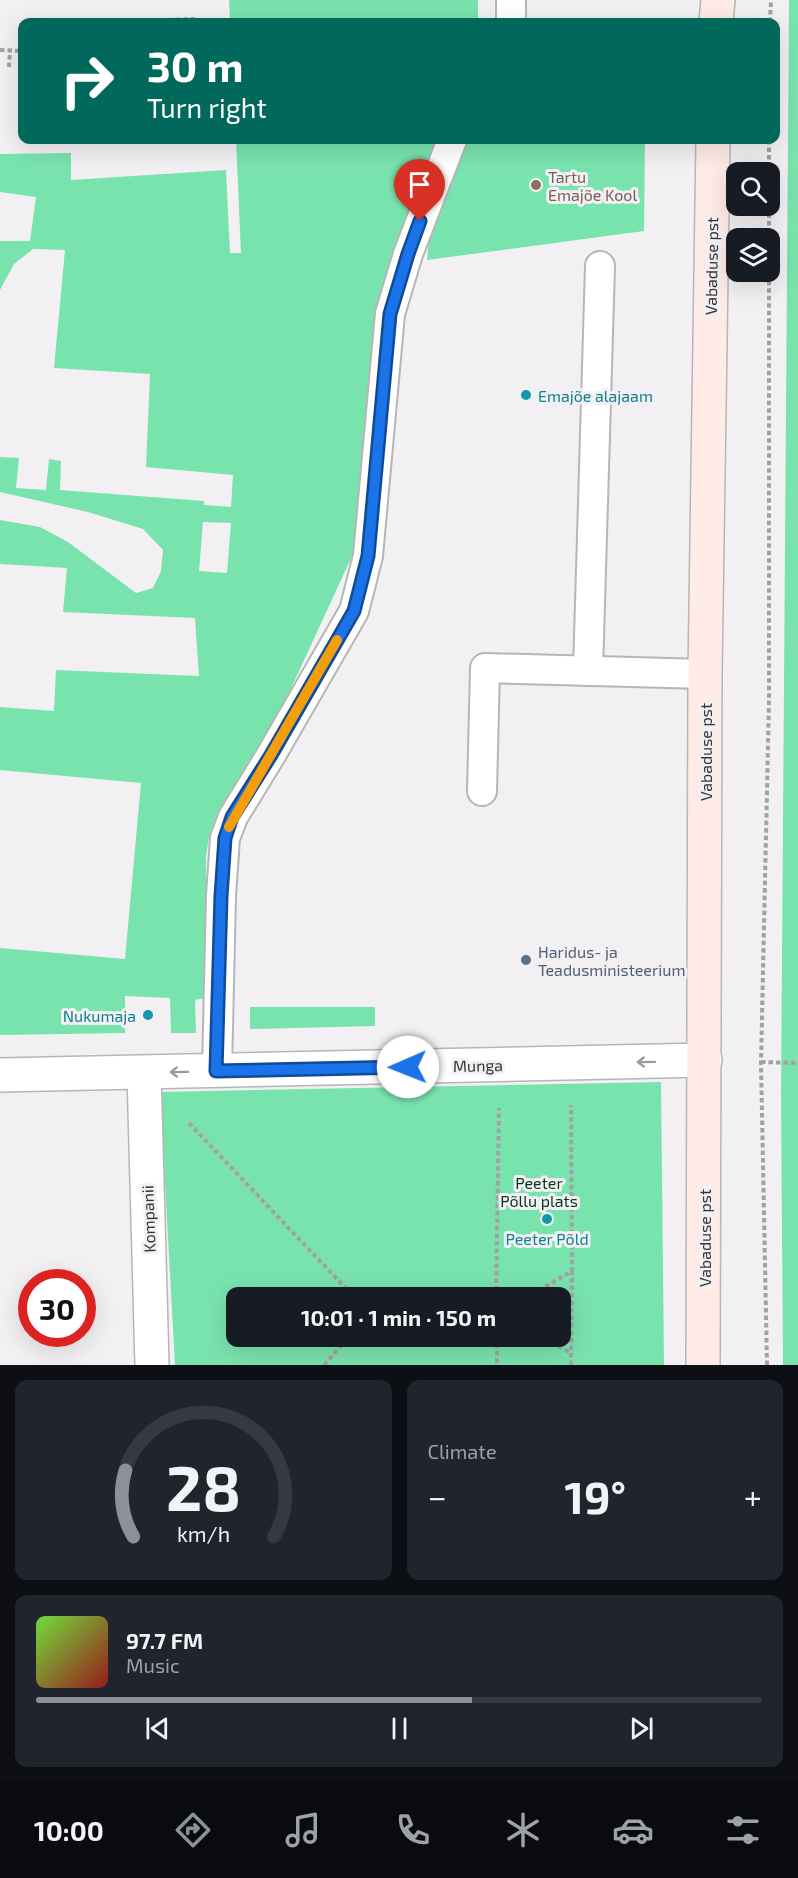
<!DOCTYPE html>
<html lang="en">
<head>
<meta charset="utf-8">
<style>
	body { margin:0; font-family:"Exo 2",sans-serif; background:#20242c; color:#f1f3f6; height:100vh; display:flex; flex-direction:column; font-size:22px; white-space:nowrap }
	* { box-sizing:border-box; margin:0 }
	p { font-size:20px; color:#9ea1a6 }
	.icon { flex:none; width:33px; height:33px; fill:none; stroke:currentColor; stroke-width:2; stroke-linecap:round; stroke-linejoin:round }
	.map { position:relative; height:1365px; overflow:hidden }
	.drawer { display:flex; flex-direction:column; gap:15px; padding:15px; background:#0d0f14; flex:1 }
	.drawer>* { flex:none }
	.hud { position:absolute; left:18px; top:18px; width:762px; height:126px; border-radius:12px; box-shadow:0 6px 24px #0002; background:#00695c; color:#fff; overflow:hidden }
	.tools { position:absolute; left:726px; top:162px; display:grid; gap:12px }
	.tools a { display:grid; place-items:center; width:54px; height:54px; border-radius:12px; background:#171b24; box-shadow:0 6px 24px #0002; font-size:30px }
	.speed { position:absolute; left:18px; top:1269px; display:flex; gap:12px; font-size:30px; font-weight:700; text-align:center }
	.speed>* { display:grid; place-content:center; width:78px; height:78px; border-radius:50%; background:#171b24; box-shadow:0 6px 24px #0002; line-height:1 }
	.speed .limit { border:9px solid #d22; background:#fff; color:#111 }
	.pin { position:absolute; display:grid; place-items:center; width:51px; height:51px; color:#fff; margin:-62px -26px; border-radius:50% 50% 50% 0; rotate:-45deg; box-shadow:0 0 6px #0007 }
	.pin .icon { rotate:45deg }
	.me { position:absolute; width:66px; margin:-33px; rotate:269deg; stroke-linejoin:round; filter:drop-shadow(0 0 4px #0008) }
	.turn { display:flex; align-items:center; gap:21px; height:126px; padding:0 30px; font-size:27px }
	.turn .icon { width:78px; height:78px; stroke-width:2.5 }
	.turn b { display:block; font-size:42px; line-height:51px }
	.big { font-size:45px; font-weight:700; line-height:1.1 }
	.drawer .widget { flex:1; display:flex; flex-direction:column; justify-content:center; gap:9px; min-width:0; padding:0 21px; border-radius:12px; background:#20242c }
	.drawer .dial { align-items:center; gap:0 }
	.dial svg { height:156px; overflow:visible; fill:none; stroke:#363941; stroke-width:7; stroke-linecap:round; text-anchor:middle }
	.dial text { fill:#f1f3f6; stroke:none }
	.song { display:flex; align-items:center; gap:18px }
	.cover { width:72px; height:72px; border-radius:9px; background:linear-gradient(135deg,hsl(100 70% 55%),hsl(0 70% 35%)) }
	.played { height:6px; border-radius:3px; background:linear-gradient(90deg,#8c9099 60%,#363941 60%) }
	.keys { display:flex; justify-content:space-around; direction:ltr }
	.heat { display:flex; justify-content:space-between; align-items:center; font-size:33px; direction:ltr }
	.drawer .tiles { flex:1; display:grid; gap:15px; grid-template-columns:1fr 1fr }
	.widget:last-child { grid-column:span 2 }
	.trip { position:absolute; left:226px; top:1287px; width:345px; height:60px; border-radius:12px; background:#171b24; box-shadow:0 6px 24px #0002; font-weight:700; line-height:60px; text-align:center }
	.tabs { display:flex; height:96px; justify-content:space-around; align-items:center; background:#090b0e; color:#9ea1a6 }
	.tabs .icon { width:42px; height:42px }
	.tabs .current { color:#8c9099 }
	.tabs b { font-size:27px; color:#f1f3f6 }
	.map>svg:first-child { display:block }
</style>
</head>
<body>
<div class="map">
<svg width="798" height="1365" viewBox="0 0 798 1365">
	<rect width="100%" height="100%" fill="#f3f0f3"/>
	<g fill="#79e3ae" fill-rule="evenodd">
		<polygon points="229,0 478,0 478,22 230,22"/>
		<polygon points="789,0 798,0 798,1365 783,1365 781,1095"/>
		<path d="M236 140H438L359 541 276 721 224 802 209 837 206 857 207 984 205 998 195 1000 196 1033H171L170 998 125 996V1033L0 1035V948L125 959 141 783 0 770V707L54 711 56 670 199 676 195 618 63 612 67 568 0 564V520L40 527 68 542 136 593 153 588 161 571 163 550 143 529 88 512 0 492V457L19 458 16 488 46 490 49 459 61 461 60 490 204 501V505L231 507 233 475 146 467 150 374 54 368 65 250 33 249 14 264 0 290V241H30L36 197 0 192V154L71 153V180L226 170 230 253H241ZM203 522 231 523 227 573 199 571Z"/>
		<polygon points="466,140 645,140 644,231 427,260 429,237"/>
		<polygon points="250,1007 375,1007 375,1026 250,1029"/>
		<path d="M661 1082 664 1365H175L160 1092ZM237 1298H561V1336H237Z"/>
	</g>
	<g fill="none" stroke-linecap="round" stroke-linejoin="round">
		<defs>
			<g id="service">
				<polyline points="511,22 511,0"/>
				<polyline points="588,671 600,266"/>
				<polyline points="482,791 485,668 705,674"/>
				<polyline points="217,1071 221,896 225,838 233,817 271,755 354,611 368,556 390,314 408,254 452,140"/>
			</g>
			<g id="minor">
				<polyline points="144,1073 152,1365"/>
				<polyline points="0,1075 705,1060"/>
			</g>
			<g id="secondary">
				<polyline points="716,22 718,0"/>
				<polyline points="703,1365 705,674 713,140"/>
			</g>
		</defs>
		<use href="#service" stroke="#b7b5b7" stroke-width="32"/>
		<use href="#minor" stroke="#b7b5b7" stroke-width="36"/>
		<use href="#secondary" stroke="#b7b5b7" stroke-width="36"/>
		<g stroke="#a3a1a3" stroke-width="4" stroke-dasharray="4.5 3" stroke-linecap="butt">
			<polyline points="101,22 194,19 194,22"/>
			<polyline points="770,22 771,0"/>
			<polyline points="0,50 22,51"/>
			<polyline points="9,67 10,51"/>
			<polyline points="769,140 769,172"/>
			<polyline points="769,206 769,238"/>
			<polyline points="761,1062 798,1063"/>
			<polyline points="189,1123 355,1298"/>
			<polyline points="496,1298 499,1108"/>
			<polyline points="526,1298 572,1271 571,1105"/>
			<polyline points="497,1336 497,1365"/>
			<polyline points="538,1336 571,1353"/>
			<polyline points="324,1365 350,1336"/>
			<polyline points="571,1365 572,1271"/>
			<polyline points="767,1365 761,1062 769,700 769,272"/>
		</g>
		<use href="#service" stroke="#fff" stroke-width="28"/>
		<use href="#minor" stroke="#fff" stroke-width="33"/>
		<use href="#secondary" stroke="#feebe6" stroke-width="33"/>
	</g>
	<defs><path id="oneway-shaft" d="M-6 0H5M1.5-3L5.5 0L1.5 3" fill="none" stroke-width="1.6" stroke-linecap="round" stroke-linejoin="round" transform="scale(1.5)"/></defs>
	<g stroke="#9a9a9a">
		<use href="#oneway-shaft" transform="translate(646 1062) rotate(179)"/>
		<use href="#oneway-shaft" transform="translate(179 1072) rotate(179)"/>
	</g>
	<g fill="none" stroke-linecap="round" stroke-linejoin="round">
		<defs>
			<polyline id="route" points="408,1067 216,1071 221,896 225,838 232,817 271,755 354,611 368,556 390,314 408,254 420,221"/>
		</defs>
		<use href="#route" stroke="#114b97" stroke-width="15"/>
		<use href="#route" stroke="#1a73e8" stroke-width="10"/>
		<polyline stroke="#f59e0b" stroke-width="10" points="229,827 337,640"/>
	</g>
	<circle fill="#8d6e63" stroke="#f3f0f3" stroke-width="2" cx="536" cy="185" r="6"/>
	<g fill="#0f9aa8" stroke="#f3f0f3" stroke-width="2">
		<circle cx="526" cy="395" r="6"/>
		<circle cx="148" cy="1015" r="6"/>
		<circle cx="547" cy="1219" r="6"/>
	</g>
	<circle fill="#5c6f8a" stroke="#f3f0f3" stroke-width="2" cx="526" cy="960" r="6"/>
	<g text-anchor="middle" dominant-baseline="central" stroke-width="6" stroke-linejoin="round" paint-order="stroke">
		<g font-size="16" fill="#785e54" stroke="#f3f0f3" text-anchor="start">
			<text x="548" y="176">Tartu<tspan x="548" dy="18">Emajõe Kool</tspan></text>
		</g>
		<g font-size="16" fill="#353435" stroke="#f3f0f3">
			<text transform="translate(711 266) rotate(-89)">Vabaduse pst</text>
			<text transform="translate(705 752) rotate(-90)">Vabaduse pst</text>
			<text transform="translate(478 1065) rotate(-1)">Munga</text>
			<text transform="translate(148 1219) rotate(-92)">Kompanii</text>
			<text transform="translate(704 1238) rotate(-90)">Vabaduse pst</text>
		</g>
		<g font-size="16" fill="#0d838f" stroke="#f3f0f3" text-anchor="start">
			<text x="538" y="395">Emajõe alajaam</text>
			<text x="136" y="1015" text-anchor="end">Nukumaja</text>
			<text x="547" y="1238" text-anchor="middle">Peeter Põld</text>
		</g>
		<g font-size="16" fill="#4e5e75" stroke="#f3f0f3" text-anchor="start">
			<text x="538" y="951">Haridus- ja<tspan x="538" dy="18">Teadusministeerium</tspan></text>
		</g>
		<g font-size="16" fill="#043621" stroke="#f3f0f3">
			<text x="539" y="1182">Peeter<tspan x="539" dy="18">Põllu plats</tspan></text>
		</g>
	</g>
</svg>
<div class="tools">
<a><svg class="icon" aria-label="search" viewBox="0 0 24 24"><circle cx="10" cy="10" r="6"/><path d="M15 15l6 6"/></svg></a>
<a><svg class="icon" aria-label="layers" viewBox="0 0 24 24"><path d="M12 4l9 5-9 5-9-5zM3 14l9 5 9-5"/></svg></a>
</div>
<div class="speed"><div class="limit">30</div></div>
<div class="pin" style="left:420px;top:221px;background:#d93025"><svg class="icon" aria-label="arrive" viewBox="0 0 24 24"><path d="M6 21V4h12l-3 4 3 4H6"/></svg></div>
<svg class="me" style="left:408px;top:1067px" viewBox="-20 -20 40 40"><circle r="19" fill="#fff"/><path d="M0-13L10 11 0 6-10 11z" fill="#1a73e8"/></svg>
<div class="trip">10:01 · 1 min · 150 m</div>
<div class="hud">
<div class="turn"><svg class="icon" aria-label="right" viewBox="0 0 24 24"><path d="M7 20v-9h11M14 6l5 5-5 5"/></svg><div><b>30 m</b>Turn right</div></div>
</div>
</div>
<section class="drawer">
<div class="tiles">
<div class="widget dial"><svg viewBox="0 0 100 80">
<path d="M14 69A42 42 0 1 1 86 69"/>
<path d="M14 69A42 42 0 0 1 10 35" stroke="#8c9099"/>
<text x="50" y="56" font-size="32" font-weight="700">28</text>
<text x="50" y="72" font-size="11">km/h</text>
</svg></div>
<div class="widget"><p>Climate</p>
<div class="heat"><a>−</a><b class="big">19°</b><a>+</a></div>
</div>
<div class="widget">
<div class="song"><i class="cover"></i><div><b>97.7 FM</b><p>Music</p></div></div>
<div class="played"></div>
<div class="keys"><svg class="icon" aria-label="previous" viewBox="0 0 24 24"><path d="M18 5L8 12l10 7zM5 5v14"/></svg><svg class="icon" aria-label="pause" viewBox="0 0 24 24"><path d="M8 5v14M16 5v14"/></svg><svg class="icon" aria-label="next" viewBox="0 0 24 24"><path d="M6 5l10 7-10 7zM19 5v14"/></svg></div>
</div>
</div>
</section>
<nav class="tabs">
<b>10:00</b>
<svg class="icon current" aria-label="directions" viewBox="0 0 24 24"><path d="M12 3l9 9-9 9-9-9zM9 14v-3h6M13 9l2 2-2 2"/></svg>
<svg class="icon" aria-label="music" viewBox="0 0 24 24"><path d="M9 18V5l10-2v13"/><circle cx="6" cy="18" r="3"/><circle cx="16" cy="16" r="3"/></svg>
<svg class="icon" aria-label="phone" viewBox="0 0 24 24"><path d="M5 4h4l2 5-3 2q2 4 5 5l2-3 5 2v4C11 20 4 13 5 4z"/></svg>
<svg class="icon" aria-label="climate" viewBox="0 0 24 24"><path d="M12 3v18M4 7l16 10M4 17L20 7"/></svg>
<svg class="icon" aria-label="car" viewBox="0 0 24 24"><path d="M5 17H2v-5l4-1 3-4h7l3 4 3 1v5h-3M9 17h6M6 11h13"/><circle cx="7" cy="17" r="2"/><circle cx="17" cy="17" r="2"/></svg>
<svg class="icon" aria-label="filters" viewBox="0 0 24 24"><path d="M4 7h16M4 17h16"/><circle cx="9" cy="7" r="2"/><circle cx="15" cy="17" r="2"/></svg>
</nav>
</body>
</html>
